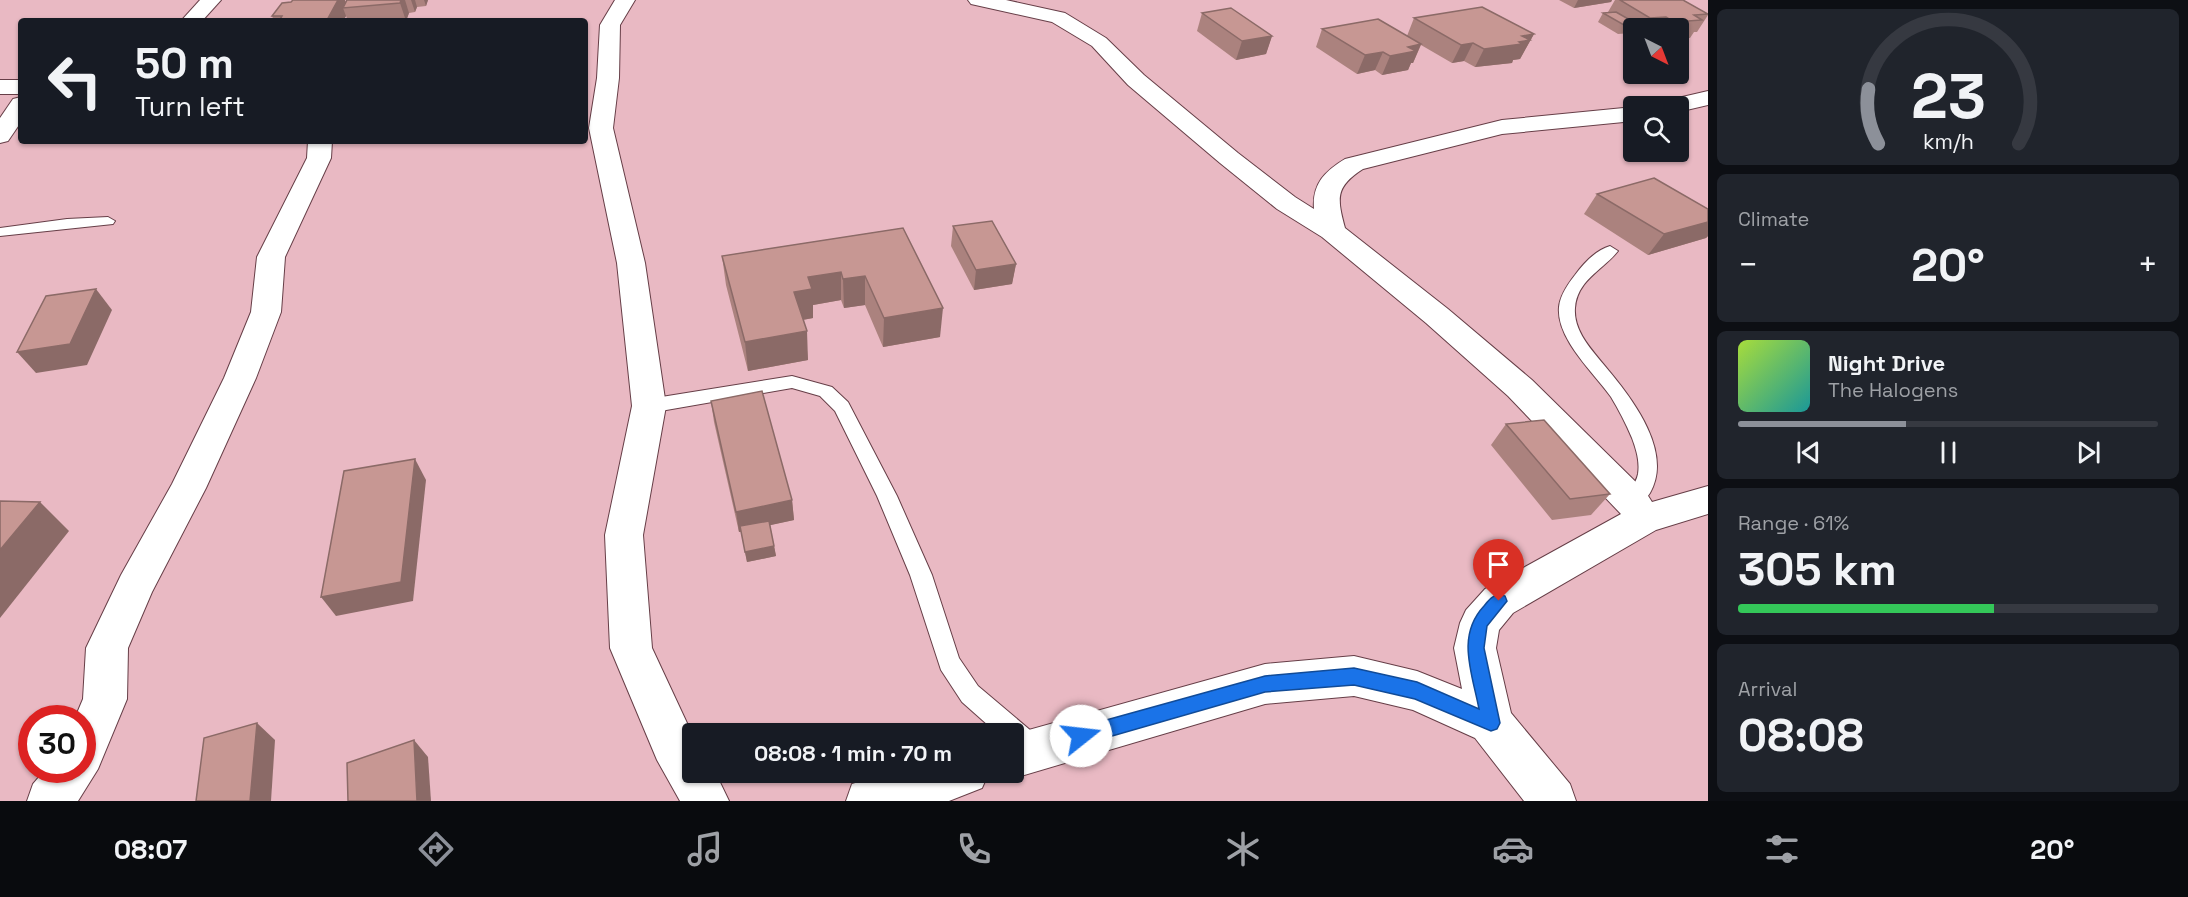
<!DOCTYPE html>
<html lang="en">
<head>
<meta charset="utf-8">
<style>
	body { margin:0; font-family:"Space Grotesk",sans-serif; background:#20242c; color:#f1f3f6; height:100vh; display:flex; flex-direction:column; font-size:22px; white-space:nowrap }
	* { box-sizing:border-box; margin:0 }
	p { font-size:20px; color:#9ea1a6 }
	.icon { flex:none; width:33px; height:33px; fill:none; stroke:currentColor; stroke-width:2; stroke-linecap:round; stroke-linejoin:round }
	.map { position:relative; flex:1; overflow:hidden }
	.drawer { display:flex; flex-direction:column; gap:9px; padding:9px; background:#0d0f14; width:480px }
	.drawer>* { flex:none }
	.top-card { position:absolute; left:18px; top:18px; width:570px; height:126px; border-radius:6px; box-shadow:0 2px 4px #0004; background:#171b24; color:#f1f3f6; overflow:hidden }
	.needle { width:39px; rotate:138deg }
	.controls { position:absolute; left:1623px; top:18px; display:grid; gap:12px }
	.controls a { display:grid; place-items:center; width:66px; height:66px; border-radius:6px; background:#171b24; box-shadow:0 2px 4px #0004; font-size:30px }
	.speed { position:absolute; left:18px; top:705px; display:flex; gap:12px; font-size:30px; font-weight:700; text-align:center }
	.speed>* { display:grid; place-content:center; width:78px; height:78px; border-radius:50%; background:#171b24; box-shadow:0 2px 4px #0004; line-height:1 }
	.speed .limit { border:9px solid #d22; background:#fff; color:#111 }
	.pin { position:absolute; display:grid; place-items:center; width:51px; height:51px; color:#fff; margin:-62px -26px; border-radius:50% 50% 50% 0; rotate:-45deg; box-shadow:0 0 6px #0007 }
	.pin .icon { rotate:45deg }
	.me { position:absolute; width:66px; margin:-33px; rotate:74deg; stroke-linejoin:round; filter:drop-shadow(0 0 4px #0008) }
	.turn { display:flex; align-items:center; gap:21px; height:126px; padding:0 18px; font-size:27px }
	.turn .icon { width:78px; height:78px; stroke-width:2.5 }
	.turn b { display:block; font-size:42px; line-height:51px }
	.big { font-size:45px; font-weight:700; line-height:1.1 }
	.drawer .card { flex:1; display:flex; flex-direction:column; justify-content:center; gap:9px; min-width:0; padding:0 21px; border-radius:9px; background:#20242c }
	.drawer .dial { align-items:center; gap:0 }
	.dial svg { height:156px; overflow:visible; fill:none; stroke:#363941; stroke-width:7; stroke-linecap:round; text-anchor:middle }
	.dial text { fill:#f1f3f6; stroke:none }
	.song { display:flex; align-items:center; gap:18px }
	.cover { width:72px; height:72px; border-radius:9px; background:linear-gradient(135deg,hsl(80 70% 55%),hsl(180 70% 35%)) }
	.played { height:6px; border-radius:3px; background:linear-gradient(90deg,#8c9099 40%,#363941 40%) }
	.keys { display:flex; justify-content:space-around; direction:ltr }
	.heat { display:flex; justify-content:space-between; align-items:center; font-size:33px; direction:ltr }
	.charge { height:9px; border-radius:4px; background:linear-gradient(90deg,#34c759 61%,#363941 0) }
	.trip { position:absolute; left:682px; top:723px; width:342px; height:60px; border-radius:6px; background:#171b24; box-shadow:0 2px 4px #0004; font-weight:700; line-height:60px; text-align:center }
	.dock { display:flex; height:96px; justify-content:space-around; align-items:center; background:#090b0e; color:#9ea1a6 }
	.dock .icon { width:42px; height:42px }
	.dock .selected { color:#8c9099 }
	.dock b { font-size:27px; color:#f1f3f6 }
	main { display:flex; flex:1; min-height:0 }
	.map>svg:first-child { display:block }
</style>
</head>
<body>
<main>
<div class="map">
<svg width="1708" height="801" viewBox="0 0 1708 801">
	<rect width="100%" height="100%" fill="#e9b9c3"/>
	<g fill="none" stroke-linecap="round" stroke-linejoin="round">
		<defs>
			<g id="service">
				<polygon points="108,217 115,221 113,224 0,236 0,228 67,219"/>
				<path d="M1610 246 1618 251C1603 270 1577 280 1575 308 1573 333 1595 353 1609 371 1634 401 1673 453 1650 493 1643 503 1637 511 1625 507L1622 501C1627 491 1636 485 1638 474 1640 461 1636 449 1632 438 1626 424 1619 410 1611 397 1594 373 1556 339 1559 307 1560 295 1568 284 1575 275 1583 264 1596 250 1610 246Z"/>
				<polygon points="792,376 832,387 848,402 897,496 932,575 959,658 978,686 1043,741 1046,749 1043,757 1034,761 1025,757 1014,748 1014,734 998,734 962,702 941,670 910,575 877,496 835,411 820,396 792,388 649,413 643,411 640,406 643,401 649,399"/>
			</g>
			<g id="minor">
				<polygon points="200,0 221,0 202,21 181,21"/>
				<polygon points="615,0 635,0 620,25 619,78 613,128 645,263 666,406 643,535 652,648 693,736 693,772 715,772 729,801 680,801 657,760 610,648 605,535 632,406 617,263 589,128 597,78 600,25"/>
				<path d="M968 0H1006L1065 13 1106 38 1144 75 1238 153 1295 197 1314 209C1312 184 1325 171 1345 159L1502 120 1634 107V121L1502 134 1363 169C1335 187 1337 198 1345 228L1448 309 1532 380 1645 491 1652 502 1708 486V514L1656 530 1513 613 1499 630 1496 648 1511 713 1570 784 1576 801H1524L1475 738 1413 710 1354 696 1265 704 1014 778 1000 772H1014V734L1265 664 1354 656 1417 671 1462 689 1454 648 1460 623 1466 610 1485 589 1621 514 1508 396 1426 323 1322 237 1277 209 1220 163 1128 85 1092 46 1052 22 971 4Z"/>
				<rect x="0" y="80" width="21" height="14"/>
				<polygon points="1708,91 1708,105 1678,112 1678,106 1662,106 1665,101"/>
				<polygon points="21,97 21,122 8,141 0,143 0,118 13,99"/>
				<polygon points="308,141 332,141 331,158 285,257 281,312 256,378 206,488 152,592 128,648 127,699 98,769 78,801 27,801 33,784 45,770 82,770 82,718 75,718 83,699 86,648 121,575 172,484 224,378 251,312 257,257 307,158"/>
				<polygon points="891,772 989,772 982,788 949,801 846,801 852,784"/>
			</g>
		</defs>
		<use href="#service" stroke="#663e47" stroke-width="2"/>
		<use href="#minor" stroke="#663e47" stroke-width="2"/>
		<use href="#service" fill="#fff" fill-rule="evenodd"/>
		<use href="#minor" fill="#fff" fill-rule="evenodd"/>
	</g>
	<g fill="#ab827e">
		<polygon points="293,0 345,0 345,2 347,0 428,0 426,6 417,7 415,12 409,13 406,21 348,21 346,16 343,21 274,21 272,16 291,2"/>
		<polygon points="1559,0 1612,0 1611,2 1574,8"/>
		<polygon points="1615,0 1683,0 1708,14 1708,15 1697,32 1694,32 1690,38 1678,39 1678,28 1634,28 1634,33 1632,32 1631,33 1618,34 1598,22 1603,13 1608,12"/>
		<polygon points="1202,13 1272,36 1266,54 1236,60 1197,31"/>
		<polygon points="1414,18 1534,34 1520,59 1513,60 1512,63 1475,67 1464,61 1452,63 1421,45 1413,63 1411,63 1408,70 1382,75 1375,70 1357,74 1316,47 1322,29 1407,36"/>
		<polygon points="1597,194 1708,209 1708,236 1706,238 1648,255 1584,214"/>
		<polygon points="953,226 1016,264 1012,284 974,290 951,246"/>
		<polygon points="903,228 940,337 883,347 865,305 844,308 841,300 813,305 813,318 803,320 808,360 748,371 726,285 722,256"/>
		<polygon points="711,401 792,500 794,520 770,525 776,556 747,562 741,532 739,532 714,422"/>
		<polygon points="1506,424 1610,494 1591,515 1552,520 1491,445"/>
	</g>
	<g fill="#8b6a67">
		<polygon points="338,0 345,0 347,7 343,8 346,16 343,21 327,21"/>
		<polygon points="401,0 405,0 409,13 406,21 400,3"/>
		<polygon points="411,0 415,0 417,7 415,12"/>
		<polygon points="424,0 428,0 426,6"/>
		<polygon points="1578,0 1612,0 1611,2 1574,8"/>
		<polygon points="1534,34 1520,59 1513,60 1512,63 1475,67 1484,49 1522,36"/>
		<polygon points="1272,36 1266,54 1236,60 1242,41"/>
		<polygon points="1473,43 1464,61 1452,63 1461,45"/>
		<polygon points="1421,44 1413,63 1411,63 1408,70 1382,75 1390,56 1408,47"/>
		<polygon points="1383,52 1375,70 1357,74 1365,55"/>
		<polygon points="1708,222 1708,236 1706,238 1648,255 1664,234"/>
		<polygon points="1016,264 1012,284 974,290 976,270"/>
		<polygon points="841,272 841,300 813,305 813,318 796,321 794,292 808,277"/>
		<polygon points="865,276 865,305 844,308 843,279"/>
		<polygon points="96,289 112,310 87,365 36,373 17,352"/>
		<polygon points="943,308 940,337 883,347 884,318"/>
		<polygon points="807,331 808,360 748,371 745,342"/>
		<polygon points="415,459 426,480 413,601 336,616 321,597"/>
		<polygon points="792,500 794,520 739,532 736,512"/>
		<polygon points="40,502 69,531 0,618 0,550"/>
		<polygon points="774,546 776,556 747,562 745,552"/>
		<polygon points="257,723 275,740 271,801 250,801"/>
		<polygon points="414,740 428,757 431,801 417,801"/>
	</g>
	<g fill="#c79793" stroke="#8b6a67" stroke-width="1.5">
		<polygon points="293,0 338,0 327,20 279,21 282,16 272,16 282,3 291,2"/>
		<polygon points="347,0 401,0 400,3 343,8"/>
		<polygon points="1620,0 1683,0 1708,14 1694,15 1702,20 1674,22 1666,17 1650,18"/>
		<polygon points="1482,7 1534,34 1522,36 1530,40 1519,42 1522,44 1484,49 1473,43 1461,45 1414,18"/>
		<polygon points="1231,8 1272,36 1242,41 1202,13"/>
		<polygon points="1616,12 1637,24 1624,25 1603,13"/>
		<polygon points="1378,19 1421,44 1408,47 1416,51 1390,56 1383,52 1365,55 1322,29"/>
		<polygon points="1654,178 1708,209 1708,222 1664,234 1597,194"/>
		<polygon points="992,221 1016,264 976,270 953,226"/>
		<polygon points="903,228 943,308 884,318 865,276 843,279 841,272 808,277 812,289 794,292 807,331 745,342 722,256"/>
		<polygon points="96,289 70,344 17,352 46,296"/>
		<polygon points="762,391 792,500 736,512 711,401"/>
		<polygon points="1544,420 1610,494 1570,499 1506,424"/>
		<polygon points="415,459 401,582 321,597 344,471"/>
		<polygon points="0,501 40,502 0,550"/>
		<polygon points="769,521 774,546 745,552 740,526"/>
		<polygon points="257,723 250,801 196,801 204,738"/>
		<polygon points="414,740 417,801 348,801 347,763"/>
	</g>
	<path fill="#1a73e8" stroke="#114b97" stroke-width="1.5" d="M1499 594 1505 596 1507 601 1487 626 1484 648 1500 723 1497 729 1491 731 1415 699 1354 685 1265 692 1081 745 1074 742 1071 736 1074 729 1081 727 1265 676 1354 668 1417 682 1479 709C1472 672 1456 636 1484 606 1489 600 1492 596 1499 594Z"/>
</svg>
<div class="controls">
<a><svg class="needle" viewBox="-14 -14 28 28"><path d="M0-13l5 13h-10z" fill="#e53935"/><path d="M0 13l5-13h-10z" fill="#9ea1a6"/></svg></a>
<a><svg class="icon" aria-label="search" viewBox="0 0 24 24"><circle cx="10" cy="10" r="6"/><path d="M15 15l6 6"/></svg></a>
</div>
<div class="speed"><div class="limit">30</div></div>
<div class="pin" style="left:1499px;top:601px;background:#d93025"><svg class="icon" aria-label="arrive" viewBox="0 0 24 24"><path d="M6 21V4h12l-3 4 3 4H6"/></svg></div>
<svg class="me" style="left:1081px;top:736px" viewBox="-20 -20 40 40"><circle r="19" fill="#fff"/><path d="M0-13L10 11 0 6-10 11z" fill="#1a73e8"/></svg>
<div class="trip">08:08 · 1 min · 70 m</div>
<div class="top-card">
<div class="turn"><svg class="icon" aria-label="left" viewBox="0 0 24 24"><path d="M17 20v-9H6M10 6l-5 5 5 5"/></svg><div><b>50 m</b>Turn left</div></div>
</div>
</div>
<section class="drawer">
<div class="card dial"><svg viewBox="0 0 100 80">
<path d="M14 69A42 42 0 1 1 86 69"/>
<path d="M14 69A42 42 0 0 1 9 41" stroke="#8c9099"/>
<text x="50" y="56" font-size="32" font-weight="700">23</text>
<text x="50" y="72" font-size="11">km/h</text>
</svg></div>
<div class="card"><p>Climate</p>
<div class="heat"><a>−</a><b class="big">20°</b><a>+</a></div>
</div>
<div class="card">
<div class="song"><i class="cover"></i><div><b>Night Drive</b><p>The Halogens</p></div></div>
<div class="played"></div>
<div class="keys"><svg class="icon" aria-label="previous" viewBox="0 0 24 24"><path d="M18 5L8 12l10 7zM5 5v14"/></svg><svg class="icon" aria-label="pause" viewBox="0 0 24 24"><path d="M8 5v14M16 5v14"/></svg><svg class="icon" aria-label="next" viewBox="0 0 24 24"><path d="M6 5l10 7-10 7zM19 5v14"/></svg></div>
</div>
<div class="card"><p>Range · 61%</p><b class="big">305 km</b><div class="charge"></div></div>
<div class="card"><p>Arrival</p><b class="big">08:08</b></div>
</section>
</main>
<nav class="dock">
<b>08:07</b>
<svg class="icon selected" aria-label="directions" viewBox="0 0 24 24"><path d="M12 3l9 9-9 9-9-9zM9 14v-3h6M13 9l2 2-2 2"/></svg>
<svg class="icon" aria-label="music" viewBox="0 0 24 24"><path d="M9 18V5l10-2v13"/><circle cx="6" cy="18" r="3"/><circle cx="16" cy="16" r="3"/></svg>
<svg class="icon" aria-label="phone" viewBox="0 0 24 24"><path d="M5 4h4l2 5-3 2q2 4 5 5l2-3 5 2v4C11 20 4 13 5 4z"/></svg>
<svg class="icon" aria-label="climate" viewBox="0 0 24 24"><path d="M12 3v18M4 7l16 10M4 17L20 7"/></svg>
<svg class="icon" aria-label="car" viewBox="0 0 24 24"><path d="M5 17H2v-5l4-1 3-4h7l3 4 3 1v5h-3M9 17h6M6 11h13"/><circle cx="7" cy="17" r="2"/><circle cx="17" cy="17" r="2"/></svg>
<svg class="icon" aria-label="filters" viewBox="0 0 24 24"><path d="M4 7h16M4 17h16"/><circle cx="9" cy="7" r="2"/><circle cx="15" cy="17" r="2"/></svg>
<b>20°</b>
</nav>
</body>
</html>
